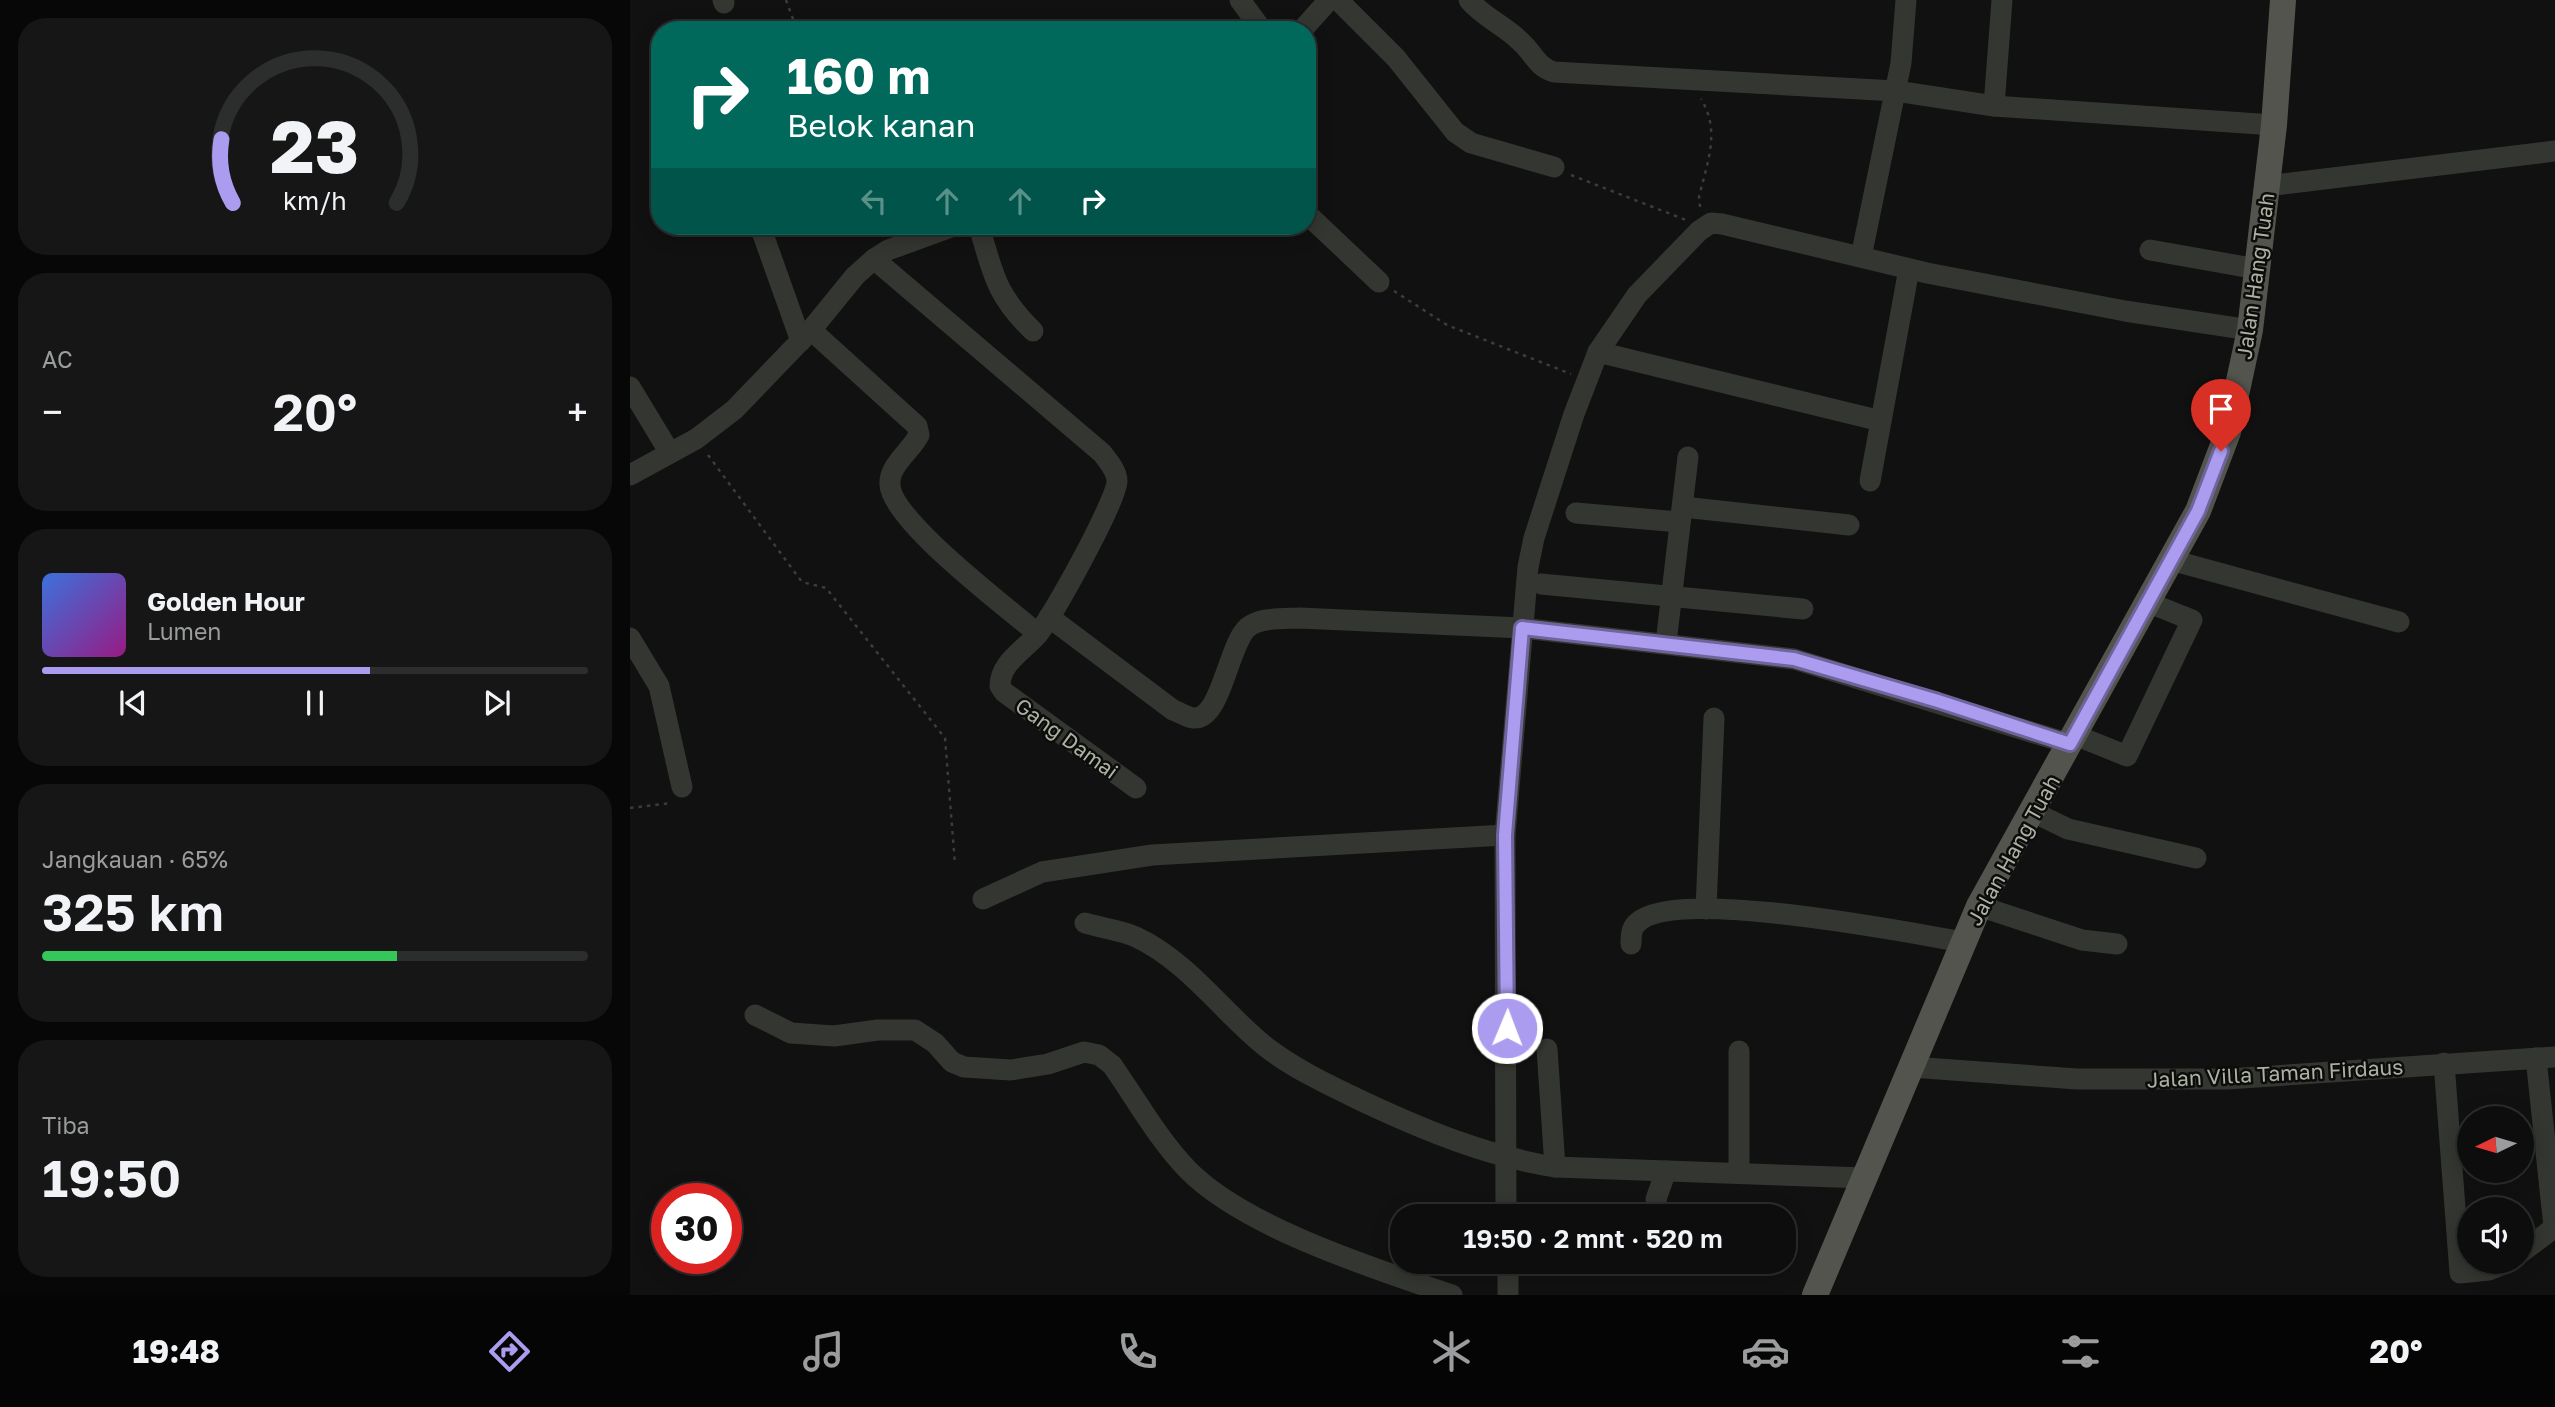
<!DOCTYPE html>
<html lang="id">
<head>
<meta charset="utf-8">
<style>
	body { margin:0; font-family:"Golos Text",sans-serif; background:#151615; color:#f1f3f6; height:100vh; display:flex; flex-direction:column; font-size:26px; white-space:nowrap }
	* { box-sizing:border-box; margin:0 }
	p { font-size:23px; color:#9a9c9d }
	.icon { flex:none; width:38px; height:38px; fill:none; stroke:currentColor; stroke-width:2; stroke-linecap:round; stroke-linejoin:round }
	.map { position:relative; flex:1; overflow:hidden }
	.panel { display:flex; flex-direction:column; gap:18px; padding:18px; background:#070707; width:630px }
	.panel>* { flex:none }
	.hud { position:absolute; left:21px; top:21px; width:665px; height:214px; border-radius:28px; box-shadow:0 4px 18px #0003,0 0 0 2px #2c2d2d; background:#00695c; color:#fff; overflow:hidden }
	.needle { width:46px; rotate:265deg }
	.controls { position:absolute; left:1827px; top:1106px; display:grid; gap:14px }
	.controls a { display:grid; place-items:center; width:77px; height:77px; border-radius:50%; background:#0c0d0c; box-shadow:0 4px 18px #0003,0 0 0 2px #2c2d2d; font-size:35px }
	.speed { position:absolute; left:21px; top:1183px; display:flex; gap:14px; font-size:35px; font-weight:700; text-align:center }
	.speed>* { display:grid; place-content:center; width:91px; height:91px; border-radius:50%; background:#0c0d0c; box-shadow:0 4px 18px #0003,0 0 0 2px #2c2d2d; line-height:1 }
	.speed .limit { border:10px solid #d22; background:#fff; color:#111 }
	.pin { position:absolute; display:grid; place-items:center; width:60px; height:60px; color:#fff; margin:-72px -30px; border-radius:50% 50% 50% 0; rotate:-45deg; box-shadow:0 0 7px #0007 }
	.pin .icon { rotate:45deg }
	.me { position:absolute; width:77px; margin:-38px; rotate:1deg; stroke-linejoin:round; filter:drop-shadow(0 0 5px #0008) }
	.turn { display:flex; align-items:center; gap:24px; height:147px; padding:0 21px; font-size:32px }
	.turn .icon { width:91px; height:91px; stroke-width:2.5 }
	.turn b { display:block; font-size:49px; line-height:60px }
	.lanes { display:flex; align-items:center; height:66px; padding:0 21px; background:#0003; justify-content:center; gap:35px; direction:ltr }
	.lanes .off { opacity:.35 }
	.big { font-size:52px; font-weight:600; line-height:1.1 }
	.panel .tile { flex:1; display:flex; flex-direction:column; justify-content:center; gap:10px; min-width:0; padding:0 24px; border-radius:28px; background:#151615 }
	.panel .dial { align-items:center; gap:0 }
	.dial svg { height:182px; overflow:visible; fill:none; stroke:#2c2d2d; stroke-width:7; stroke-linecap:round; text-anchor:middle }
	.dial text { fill:#f1f3f6; stroke:none }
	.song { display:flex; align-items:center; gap:21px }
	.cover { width:84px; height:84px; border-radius:10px; background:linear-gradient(135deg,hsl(220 70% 55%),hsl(310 70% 35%)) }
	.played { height:7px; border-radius:4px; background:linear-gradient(90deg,#ab9cf0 60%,#2c2d2d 60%) }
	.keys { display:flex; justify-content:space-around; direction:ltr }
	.heat { display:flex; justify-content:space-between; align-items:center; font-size:38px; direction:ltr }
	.charge { height:10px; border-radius:5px; background:linear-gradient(90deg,#34c759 65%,#2c2d2d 0) }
	.trip { position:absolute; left:760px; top:1204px; width:406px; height:70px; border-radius:28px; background:#0c0d0c; box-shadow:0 4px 18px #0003,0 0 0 2px #2c2d2d; font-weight:600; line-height:70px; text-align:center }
	.tab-bar { display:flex; height:112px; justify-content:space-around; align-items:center; background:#050505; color:#9a9c9d }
	.tab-bar .icon { width:49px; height:49px }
	.tab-bar .active { color:#ab9cf0 }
	.tab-bar b { font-size:32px; color:#f1f3f6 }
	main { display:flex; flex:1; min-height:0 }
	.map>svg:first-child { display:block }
</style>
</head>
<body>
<main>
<section class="panel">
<div class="tile dial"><svg viewBox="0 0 100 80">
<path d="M14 69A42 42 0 1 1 86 69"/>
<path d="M14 69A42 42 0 0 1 9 41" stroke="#ab9cf0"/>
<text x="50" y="56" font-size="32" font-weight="700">23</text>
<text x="50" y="72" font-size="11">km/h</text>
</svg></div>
<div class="tile"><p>AC</p>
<div class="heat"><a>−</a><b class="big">20°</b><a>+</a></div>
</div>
<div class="tile">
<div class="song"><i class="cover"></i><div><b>Golden Hour</b><p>Lumen</p></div></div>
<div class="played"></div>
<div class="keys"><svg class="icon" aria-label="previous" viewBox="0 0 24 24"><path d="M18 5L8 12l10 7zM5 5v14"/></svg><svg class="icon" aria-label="pause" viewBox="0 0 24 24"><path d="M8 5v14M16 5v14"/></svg><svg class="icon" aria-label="next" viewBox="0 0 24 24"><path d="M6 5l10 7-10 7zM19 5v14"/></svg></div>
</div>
<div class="tile"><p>Jangkauan · 65%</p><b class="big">325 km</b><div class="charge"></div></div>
<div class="tile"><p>Tiba</p><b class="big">19:50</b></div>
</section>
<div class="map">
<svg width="1925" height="1295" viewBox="0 0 1925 1295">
	<rect width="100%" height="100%" fill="#101110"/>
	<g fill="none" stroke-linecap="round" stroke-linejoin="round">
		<g stroke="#3b3d37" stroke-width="2.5" stroke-dasharray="3.5 5" stroke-linecap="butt">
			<polyline points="156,0 167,30"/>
			<polyline points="941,175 1056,220"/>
			<path d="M1070 207 1069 197C1077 163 1091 131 1071 99"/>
			<polyline points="764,291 817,325 941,374"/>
			<polyline points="78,455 172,582 196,588 315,738 325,864"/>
			<polyline points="0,808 41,803"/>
		</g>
		<g stroke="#343631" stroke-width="21">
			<polyline points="93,0 94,3"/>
			<polyline points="610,0 632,30"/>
			<polyline points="708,0 766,58 825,132 841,143 924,167"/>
			<path d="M839 0C854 18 876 26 892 43 904 54 907 67 924 72L1266 91 1364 106 1644 125"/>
			<polyline points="672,30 699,0"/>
			<polyline points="1364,106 1372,0"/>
			<polyline points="1637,186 1925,151"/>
			<polyline points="677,214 749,282"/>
			<polyline points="130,226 171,341"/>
			<path d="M349 226C363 274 366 295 403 331"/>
			<polyline points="1520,250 1627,269"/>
			<polyline points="1231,257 1271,63 1276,0"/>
			<path d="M244 259 472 453C478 461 487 471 487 481 487 500 422 618 407 635 393 651 370 663 370 686L374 692 506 788"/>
			<path d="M181 330 287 426 289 435C281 451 258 466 260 485 262 521 378 608 408 634"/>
			<polyline points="968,352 1251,421"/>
			<polyline points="0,387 40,453"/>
			<polyline points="0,475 66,439 104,410 181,330 225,276 244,259 258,250 324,226"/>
			<polyline points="1240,481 1279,269"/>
			<polyline points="1053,507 1219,525"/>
			<polyline points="946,513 1049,522"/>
			<polyline points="1541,560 1769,622"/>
			<polyline points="911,584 1173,609"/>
			<path d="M419 617 543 710C549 712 557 717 563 718 591 721 598 646 617 628 630 617 653 619 670 618L892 628 1164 659 1440 744"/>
			<polyline points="0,638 29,686 52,787"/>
			<polyline points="1036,643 1058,457"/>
			<polyline points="1445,735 1497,756 1562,620 1517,602"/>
			<polyline points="1403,812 1438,829 1566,858"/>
			<polyline points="353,899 412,872 522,855 875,835"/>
			<polyline points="1349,906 1452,940 1487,944"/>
			<polyline points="1076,909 1084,718"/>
			<path d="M455 923C471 928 491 930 506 937 559 962 592 1012 636 1047 666 1070 701 1086 734 1102 796 1131 857 1156 925 1167L1235 1178"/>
			<path d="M1001 944C1001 937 1001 929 1006 924 1041 885 1280 933 1333 942"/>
			<path d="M125 1015 161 1033 204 1036 248 1030H285L305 1043 322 1062 334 1067 381 1070 418 1064 454 1052 469 1055 482 1065C506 1099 528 1139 557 1169 613 1227 745 1269 822 1295"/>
			<polyline points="917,1049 925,1167"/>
			<polyline points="1109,1051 1109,1173"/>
			<polyline points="1906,1058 1924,1227"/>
			<polyline points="1814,1063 1830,1273 1859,1270 1879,1262"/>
			<polyline points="1281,1067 1447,1079 1597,1079 1925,1057"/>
			<polyline points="876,1216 875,835 898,567 904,538 944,414 968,352 1007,295 1069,231 1081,223 1092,224 1297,273 1495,311 1620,330"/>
			<polyline points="1028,1216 1026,1199 1036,1171"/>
			<polyline points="1892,1252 1925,1227"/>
			<polyline points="878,1262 878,1295"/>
		</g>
		<polyline stroke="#52544d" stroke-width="26" points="1185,1295 1349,906 1568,511 1598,432 1620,330 1644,125 1653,0"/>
	</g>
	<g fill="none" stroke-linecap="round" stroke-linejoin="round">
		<defs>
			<polyline id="route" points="877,1028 875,835 892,628 1164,659 1308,701 1440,744 1568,511 1591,451"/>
		</defs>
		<use href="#route" stroke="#6f659c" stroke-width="18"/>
		<use href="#route" stroke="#ab9cf0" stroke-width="12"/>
	</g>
	<g text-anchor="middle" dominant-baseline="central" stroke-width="5" stroke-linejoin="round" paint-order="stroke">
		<g font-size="21" fill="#adb1a1" stroke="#0b0c0b">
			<text transform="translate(1625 276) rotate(-82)">Jalan Hang Tuah</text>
			<text transform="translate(437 738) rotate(36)">Gang Damai</text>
			<text transform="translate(1383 850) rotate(-61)">Jalan Hang Tuah</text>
			<text transform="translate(1645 1073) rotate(-3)">Jalan Villa Taman Firdaus</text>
		</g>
	</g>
</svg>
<div class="controls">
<a><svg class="needle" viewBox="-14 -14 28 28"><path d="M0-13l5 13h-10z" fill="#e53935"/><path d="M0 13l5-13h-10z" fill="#9a9c9d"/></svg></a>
<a><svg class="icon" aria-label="sound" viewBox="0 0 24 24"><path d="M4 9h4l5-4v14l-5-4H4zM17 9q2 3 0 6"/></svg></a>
</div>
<div class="speed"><div class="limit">30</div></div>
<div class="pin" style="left:1591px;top:451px;background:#d93025"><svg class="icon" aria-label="arrive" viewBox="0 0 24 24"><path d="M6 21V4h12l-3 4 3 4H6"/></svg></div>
<svg class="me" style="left:877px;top:1028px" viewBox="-20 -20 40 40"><circle r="17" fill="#ab9cf0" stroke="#fff" stroke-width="3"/><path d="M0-11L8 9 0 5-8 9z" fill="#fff"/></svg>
<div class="trip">19:50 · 2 mnt · 520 m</div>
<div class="hud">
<div class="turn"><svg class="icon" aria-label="right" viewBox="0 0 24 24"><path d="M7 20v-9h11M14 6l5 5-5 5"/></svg><div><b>160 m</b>Belok kanan</div></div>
<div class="lanes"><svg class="icon off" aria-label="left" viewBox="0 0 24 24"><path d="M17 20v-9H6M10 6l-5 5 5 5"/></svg><svg class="icon off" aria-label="ahead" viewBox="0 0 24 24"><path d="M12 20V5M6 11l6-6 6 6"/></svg><svg class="icon off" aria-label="ahead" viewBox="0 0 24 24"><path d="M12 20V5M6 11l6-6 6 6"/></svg><svg class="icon" aria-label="right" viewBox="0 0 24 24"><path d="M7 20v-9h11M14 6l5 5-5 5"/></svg></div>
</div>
</div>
</main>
<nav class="tab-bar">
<b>19:48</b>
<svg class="icon active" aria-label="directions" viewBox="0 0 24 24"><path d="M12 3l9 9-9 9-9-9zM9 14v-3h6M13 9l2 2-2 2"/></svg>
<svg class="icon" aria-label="music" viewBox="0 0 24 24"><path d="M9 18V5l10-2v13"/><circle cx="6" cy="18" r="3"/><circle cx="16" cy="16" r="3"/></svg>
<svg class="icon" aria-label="phone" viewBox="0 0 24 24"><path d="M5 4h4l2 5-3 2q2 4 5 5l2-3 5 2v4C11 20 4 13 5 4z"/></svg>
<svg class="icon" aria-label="climate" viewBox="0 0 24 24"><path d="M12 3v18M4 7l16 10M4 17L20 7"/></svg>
<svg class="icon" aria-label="car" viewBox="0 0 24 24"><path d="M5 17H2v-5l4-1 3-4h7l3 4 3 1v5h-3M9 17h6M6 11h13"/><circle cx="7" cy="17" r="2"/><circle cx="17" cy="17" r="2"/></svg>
<svg class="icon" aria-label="filters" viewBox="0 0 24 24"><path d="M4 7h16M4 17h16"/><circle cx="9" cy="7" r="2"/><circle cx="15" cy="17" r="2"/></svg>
<b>20°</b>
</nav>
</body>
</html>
